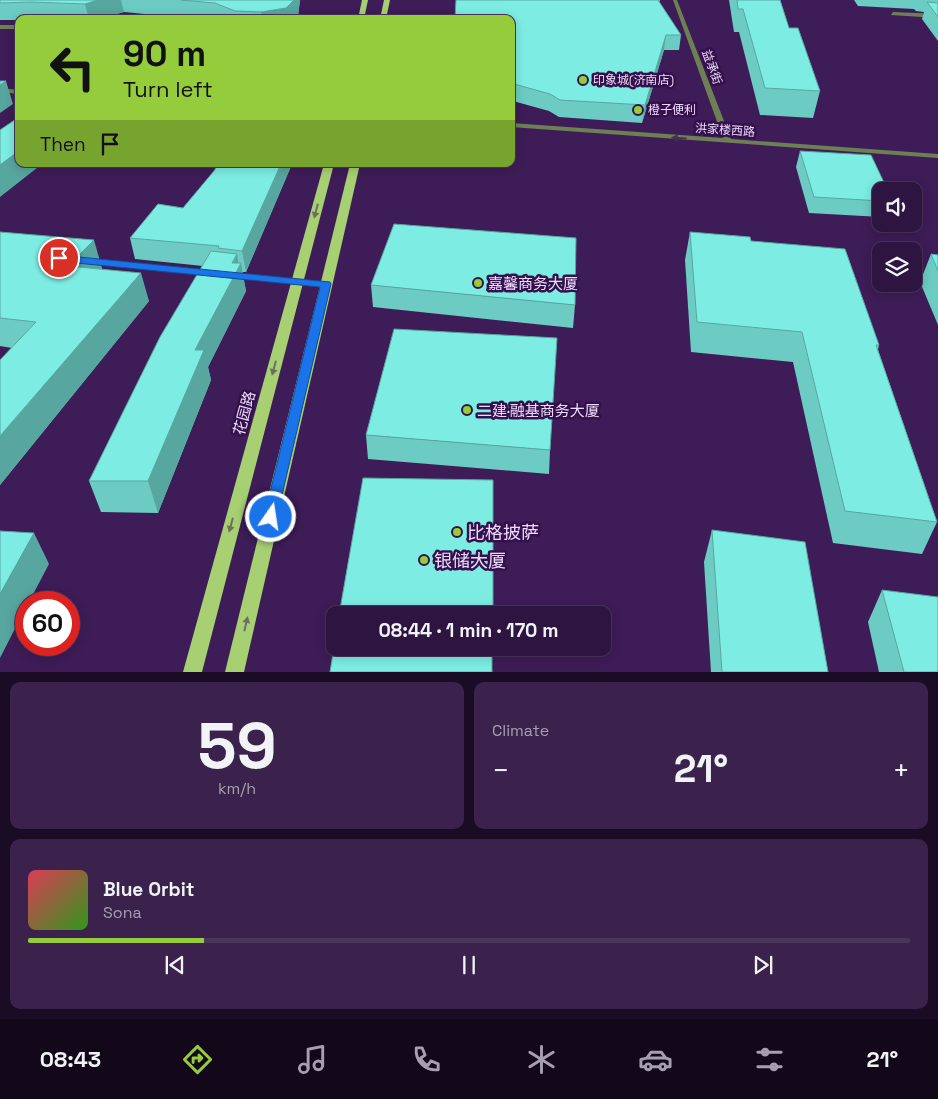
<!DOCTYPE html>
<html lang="en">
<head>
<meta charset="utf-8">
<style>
	body { margin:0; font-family:"Space Grotesk","Noto Sans SC",sans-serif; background:#3a224c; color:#f1f3f6; height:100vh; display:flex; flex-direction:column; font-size:19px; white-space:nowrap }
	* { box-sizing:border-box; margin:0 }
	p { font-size:16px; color:#a79fb1 }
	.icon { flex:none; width:28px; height:28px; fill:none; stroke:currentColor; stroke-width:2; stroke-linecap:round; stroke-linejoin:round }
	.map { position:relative; height:672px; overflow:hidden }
	.sheet { display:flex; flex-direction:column; gap:10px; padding:10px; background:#190c24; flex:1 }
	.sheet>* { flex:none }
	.hud { position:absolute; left:15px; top:15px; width:500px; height:152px; border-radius:10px; box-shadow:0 2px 12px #0003,0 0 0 1px #49345a; background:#95cc3b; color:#111; overflow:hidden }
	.controls { position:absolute; left:872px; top:182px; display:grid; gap:10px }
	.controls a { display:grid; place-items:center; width:50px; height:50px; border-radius:10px; background:#2e1541; box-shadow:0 2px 12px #0003,0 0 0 1px #49345a; font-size:25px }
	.speed { position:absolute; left:15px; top:591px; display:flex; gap:10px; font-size:25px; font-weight:700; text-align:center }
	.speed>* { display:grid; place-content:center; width:65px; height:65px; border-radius:50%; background:#2e1541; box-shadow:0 2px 12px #0003,0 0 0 1px #49345a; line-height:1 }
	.speed .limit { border:8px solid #d22; background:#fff; color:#111 }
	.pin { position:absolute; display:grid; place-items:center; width:42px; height:42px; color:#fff; margin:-21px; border:2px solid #fff; border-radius:50%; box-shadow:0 1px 5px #0007 }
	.me { position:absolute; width:55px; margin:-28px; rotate:13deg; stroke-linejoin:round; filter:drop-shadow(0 0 4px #0008) }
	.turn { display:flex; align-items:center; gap:18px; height:105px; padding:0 25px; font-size:22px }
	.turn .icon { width:65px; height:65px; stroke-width:2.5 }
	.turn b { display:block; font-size:35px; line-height:42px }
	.then { display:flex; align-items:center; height:48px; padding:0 25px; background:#0003; gap:10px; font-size:19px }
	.big { font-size:38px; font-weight:800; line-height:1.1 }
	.sheet .widget { flex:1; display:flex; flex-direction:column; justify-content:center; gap:8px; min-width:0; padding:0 18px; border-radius:10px; background:#3a224c }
	.sheet .dial { align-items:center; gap:0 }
	.dial b { font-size:65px; line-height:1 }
	.song { display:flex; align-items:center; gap:15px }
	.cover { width:60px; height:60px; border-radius:8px; background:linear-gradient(135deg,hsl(350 70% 55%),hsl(110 70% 35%)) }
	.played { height:5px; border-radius:2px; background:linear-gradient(90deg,#95cc3b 20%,#49345a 20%) }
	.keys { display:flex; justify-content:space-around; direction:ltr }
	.heat { display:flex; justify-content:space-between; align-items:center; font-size:28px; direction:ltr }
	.sheet .tiles { flex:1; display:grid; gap:10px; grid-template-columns:1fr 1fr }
	.widget:last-child { grid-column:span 2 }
	.trip { position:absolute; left:326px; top:606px; width:285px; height:50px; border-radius:10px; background:#2e1541; box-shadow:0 2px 12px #0003,0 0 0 1px #49345a; font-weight:800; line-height:50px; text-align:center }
	.tab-bar { display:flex; height:80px; justify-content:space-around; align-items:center; background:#12081a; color:#a79fb1 }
	.tab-bar .icon { width:35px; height:35px }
	.tab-bar .on { color:#95cc3b }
	.tab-bar b { font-size:22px; color:#f1f3f6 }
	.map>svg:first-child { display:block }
</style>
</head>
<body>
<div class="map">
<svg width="938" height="672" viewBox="0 0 938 672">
	<rect width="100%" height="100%" fill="#3e1c57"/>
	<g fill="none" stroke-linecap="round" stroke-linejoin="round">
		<g fill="#6c8054" fill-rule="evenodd">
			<polygon points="673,0 677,0 731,139 938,154 938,158 511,127 511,123 723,138"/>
			<polygon points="893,12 938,14 938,18 891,15"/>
			<rect x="0" y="25" width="19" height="4"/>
			<polygon points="0,88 19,90 19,94 0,92"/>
			<polygon points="88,258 210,270 215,273 210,276 85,263 84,261 85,259"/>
			<polygon points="230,272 326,282 331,285 326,288 227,277 225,275"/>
		</g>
		<g fill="#a7d073" fill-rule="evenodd">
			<polygon points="362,0 368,0 364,19 358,19"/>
			<polygon points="384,0 390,0 386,19 380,19"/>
			<polygon points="324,164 334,164 202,672 183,672"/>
			<polygon points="350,164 360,164 244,672 225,672"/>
		</g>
	</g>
	<g fill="#6cccc4">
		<polygon points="0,0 300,0 298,16 295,19 196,19 124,12 98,19 19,19 19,20 0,20"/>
		<polygon points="456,0 660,0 659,3 681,35 679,50 664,50 642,123 559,117 549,111 513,101 511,99 511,19"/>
		<polygon points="729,0 780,0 789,28 820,91 813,118 760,115 739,32 734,32"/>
		<polygon points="854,0 938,0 938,41 922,19 924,12 916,11 914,9 858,6"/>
		<polygon points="800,151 881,191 881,217 809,213 796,167"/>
		<polygon points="292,164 246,272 242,272 246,291 208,367 211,380 158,513 101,512 89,481 203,266 135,259 130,238 183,208 214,171"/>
		<polygon points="0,232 102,268 102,269 149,301 0,485 0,360 12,348 0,346"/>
		<polygon points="690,232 751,241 879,345 878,350 937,522 922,554 833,543 793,362 691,352 685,260"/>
		<polygon points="931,254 938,255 938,325 920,282"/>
		<polygon points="371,285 575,305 573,328 373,307"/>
		<polygon points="366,435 550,450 549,474 368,459"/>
		<polygon points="712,530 828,672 711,672 704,562"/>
		<polygon points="882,590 938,672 879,672 868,622"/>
	</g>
	<g fill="#58a6a0">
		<polygon points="98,0 121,0 124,12 98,19 89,19 85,4"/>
		<polygon points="294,0 300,0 298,16 295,19 262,19 261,12"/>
		<polygon points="666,35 664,50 642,123 645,105"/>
		<polygon points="6,81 13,104 0,113 0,85"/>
		<polygon points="19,151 19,164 42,164 0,197 0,165"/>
		<polygon points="281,164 292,164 246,272 242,251"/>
		<polygon points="94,240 102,268 78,294 68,266"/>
		<polygon points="237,254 239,267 241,263 246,291 208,367 211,380 158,513 148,481 195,350"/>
		<polygon points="141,273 149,301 0,485 0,436"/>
		<polygon points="34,533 49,564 29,602 26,602 26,607 0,658 0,594"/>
	</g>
	<g fill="#7dede4" stroke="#58a6a0">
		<polygon points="0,0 98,0 85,4 30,2 0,3"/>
		<polygon points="181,0 294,0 286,8 261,12 235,11 215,3"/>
		<polygon points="456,0 658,0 681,35 666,35 645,105 560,100 550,94 514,84 511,82 511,19 455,19"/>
		<polygon points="737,0 780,0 789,28 798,28 820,91 765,88 743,9 738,9"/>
		<polygon points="927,2 938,3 938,17"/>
		<polygon points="0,81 6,81 0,85"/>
		<polygon points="19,117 19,151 0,165 0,130"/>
		<polygon points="800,151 871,155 888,191 881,191 881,201 814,197"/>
		<polygon points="218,164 281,164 242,251 218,248 219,246 130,238 158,204 183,208 214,171"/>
		<polygon points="394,224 576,238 575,305 371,285"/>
		<polygon points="0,232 94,240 68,266 141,273 0,436 0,360 36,322 0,318"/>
		<polygon points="690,232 750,237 751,241 845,249 879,345 876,345 937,522 845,511 802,332 697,322"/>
		<polygon points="211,251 237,254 232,263 241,263 195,350 204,350 148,481 89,481 160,337"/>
		<polygon points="931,254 938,255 938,271"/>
		<polygon points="394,329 557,338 550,450 366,435"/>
		<polygon points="363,478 493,480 493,615 339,615"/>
		<polygon points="712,530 805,542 828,672 722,672"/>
		<polygon points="0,531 34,533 0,594"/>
		<polygon points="882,590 938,597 938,672 904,672"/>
		<polygon points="335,641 335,648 492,648 492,672 330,672"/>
	</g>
	<defs><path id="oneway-solid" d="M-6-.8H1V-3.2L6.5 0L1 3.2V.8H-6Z" transform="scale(1.25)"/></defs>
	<use fill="#45324e" href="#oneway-solid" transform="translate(679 138) rotate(-176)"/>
	<g fill="#6e705f">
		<use href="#oneway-solid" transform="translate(316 211) rotate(105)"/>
		<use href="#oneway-solid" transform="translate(274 368) rotate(105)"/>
		<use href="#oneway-solid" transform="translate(231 525) rotate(105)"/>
		<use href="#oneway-solid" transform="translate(246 624) rotate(-77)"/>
	</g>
	<polygon fill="#1a73e8" stroke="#114b97" points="59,255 330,282 331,284 276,521 271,522 266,521 264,517 320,287 56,261 54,258"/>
	<g fill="#95cc3b" stroke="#34114b" stroke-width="2">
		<circle cx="583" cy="80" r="5"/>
		<circle cx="638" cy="110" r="5"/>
		<circle cx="478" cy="283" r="5"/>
		<circle cx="467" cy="410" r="5"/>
		<circle cx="457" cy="532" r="5"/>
		<circle cx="424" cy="560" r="5"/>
	</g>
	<g text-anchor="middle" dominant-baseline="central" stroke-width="5" stroke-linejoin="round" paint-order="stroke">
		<g font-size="12" fill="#eddafe" stroke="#34114b">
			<text transform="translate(712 67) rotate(70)">益承街</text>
			<text transform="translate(725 130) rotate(4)">洪家楼西路</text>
		</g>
		<g font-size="12" fill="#eddafe" stroke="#34114b" text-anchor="start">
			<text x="593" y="80">印象城(济南店)</text>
			<text x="648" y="110">橙子便利</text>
		</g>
		<g font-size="15" fill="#eddafe" stroke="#34114b" text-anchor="start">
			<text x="488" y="283">嘉馨商务大厦</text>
			<text x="477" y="410">二建·融基商务大厦</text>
		</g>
		<g font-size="15" fill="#eddafe" stroke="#34114b">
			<text transform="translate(244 413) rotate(-75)">花园路</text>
		</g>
		<g font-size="18" fill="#eddafe" stroke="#34114b" text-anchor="start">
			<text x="467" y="532">比格披萨</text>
			<text x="434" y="560">银储大厦</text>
		</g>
	</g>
</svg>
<div class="controls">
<a><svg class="icon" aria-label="sound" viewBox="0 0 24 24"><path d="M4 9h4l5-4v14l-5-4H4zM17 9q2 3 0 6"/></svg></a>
<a><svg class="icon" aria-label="layers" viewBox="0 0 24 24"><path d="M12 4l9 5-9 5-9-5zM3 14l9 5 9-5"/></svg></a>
</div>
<div class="speed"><div class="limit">60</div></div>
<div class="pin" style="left:59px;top:258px;background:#d93025"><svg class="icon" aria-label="arrive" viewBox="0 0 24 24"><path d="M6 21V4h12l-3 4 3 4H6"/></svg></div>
<svg class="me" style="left:271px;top:517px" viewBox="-20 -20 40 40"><circle r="17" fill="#1a73e8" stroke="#fff" stroke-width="3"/><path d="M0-11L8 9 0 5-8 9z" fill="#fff"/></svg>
<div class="trip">08:44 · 1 min · 170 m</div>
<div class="hud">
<div class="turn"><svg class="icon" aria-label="left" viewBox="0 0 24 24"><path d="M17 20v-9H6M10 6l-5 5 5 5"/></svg><div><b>90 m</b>Turn left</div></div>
<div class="then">Then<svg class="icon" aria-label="arrive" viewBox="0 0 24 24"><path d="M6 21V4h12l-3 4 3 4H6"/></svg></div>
</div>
</div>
<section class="sheet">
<div class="tiles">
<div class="widget dial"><b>59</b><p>km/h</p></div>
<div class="widget"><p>Climate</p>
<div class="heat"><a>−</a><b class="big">21°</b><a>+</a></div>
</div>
<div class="widget">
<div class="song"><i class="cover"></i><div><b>Blue Orbit</b><p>Sona</p></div></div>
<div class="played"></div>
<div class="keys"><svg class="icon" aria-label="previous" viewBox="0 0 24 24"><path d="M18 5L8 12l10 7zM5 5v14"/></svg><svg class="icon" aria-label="pause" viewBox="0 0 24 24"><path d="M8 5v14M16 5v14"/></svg><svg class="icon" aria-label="next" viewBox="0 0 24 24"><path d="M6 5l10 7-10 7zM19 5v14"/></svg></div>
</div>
</div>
</section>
<nav class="tab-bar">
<b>08:43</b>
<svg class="icon on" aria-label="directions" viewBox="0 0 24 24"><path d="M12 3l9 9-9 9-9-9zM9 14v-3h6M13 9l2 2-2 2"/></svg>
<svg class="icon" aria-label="music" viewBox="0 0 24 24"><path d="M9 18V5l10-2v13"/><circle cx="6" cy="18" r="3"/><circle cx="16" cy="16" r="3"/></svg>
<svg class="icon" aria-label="phone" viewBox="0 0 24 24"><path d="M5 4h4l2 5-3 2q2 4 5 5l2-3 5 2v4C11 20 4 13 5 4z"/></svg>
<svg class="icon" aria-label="climate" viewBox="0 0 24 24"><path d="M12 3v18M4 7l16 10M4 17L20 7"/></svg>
<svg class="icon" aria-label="car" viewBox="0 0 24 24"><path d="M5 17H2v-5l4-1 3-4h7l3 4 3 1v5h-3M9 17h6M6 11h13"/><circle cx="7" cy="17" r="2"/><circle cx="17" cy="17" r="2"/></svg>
<svg class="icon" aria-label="filters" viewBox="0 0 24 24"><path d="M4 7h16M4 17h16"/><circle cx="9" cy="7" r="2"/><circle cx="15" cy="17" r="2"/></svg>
<b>21°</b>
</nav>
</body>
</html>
